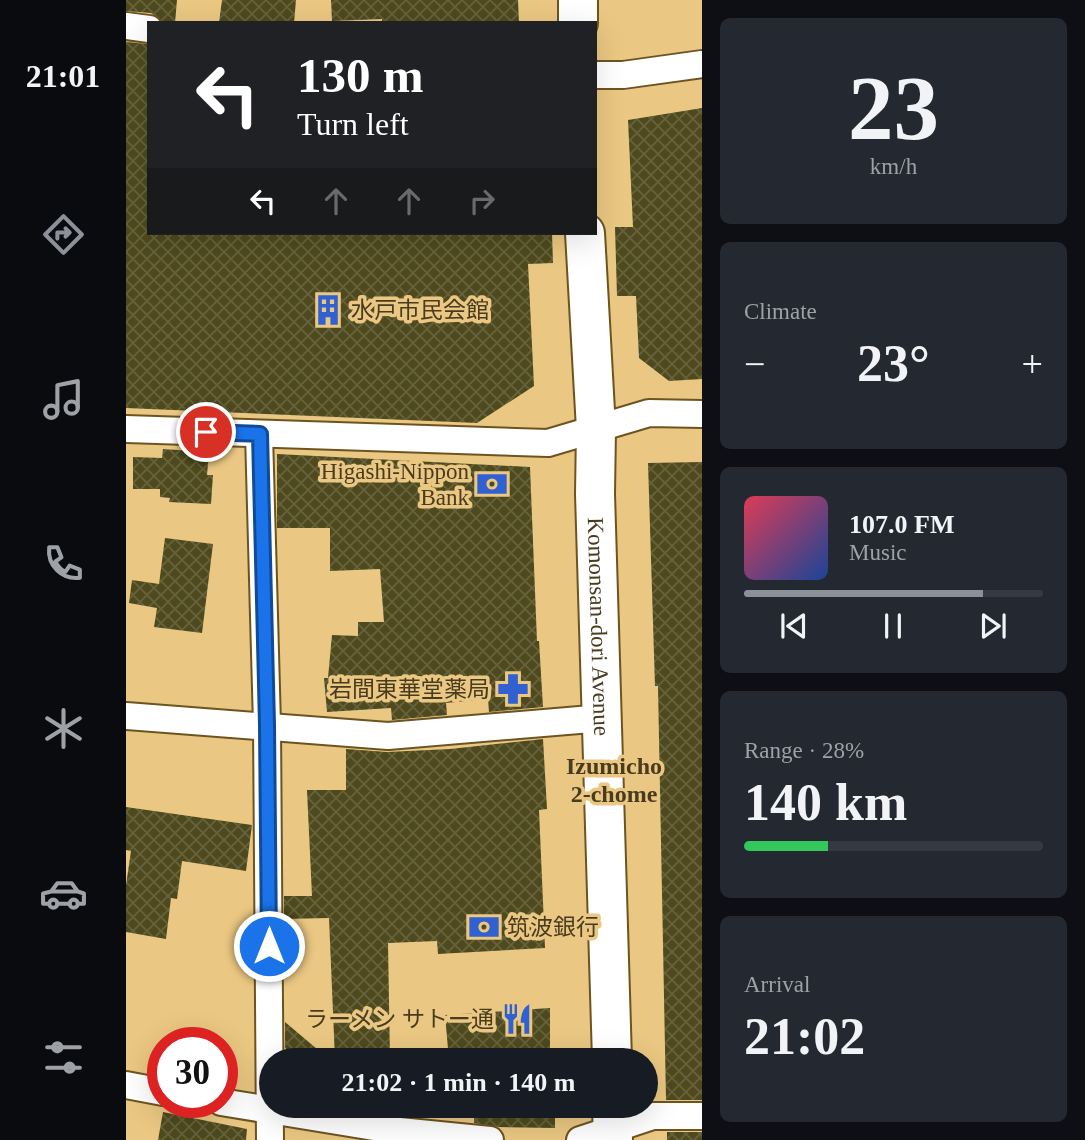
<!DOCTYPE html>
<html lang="en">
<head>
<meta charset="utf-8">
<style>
	body { margin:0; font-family:"Times New Roman","Noto Sans JP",serif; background:#242831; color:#f1f3f6; height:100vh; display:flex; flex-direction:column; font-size:26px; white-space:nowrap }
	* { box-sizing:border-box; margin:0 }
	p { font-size:23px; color:#9ea1a6 }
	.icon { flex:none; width:38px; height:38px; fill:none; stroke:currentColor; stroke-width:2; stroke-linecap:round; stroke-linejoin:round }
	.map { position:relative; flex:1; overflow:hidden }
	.drawer { display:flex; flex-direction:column; gap:18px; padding:18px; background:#0d0f14; width:383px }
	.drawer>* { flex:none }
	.guide { position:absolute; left:21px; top:21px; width:450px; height:214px; border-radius:0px; box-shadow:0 7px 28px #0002; background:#202124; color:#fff; overflow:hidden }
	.speed { position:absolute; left:21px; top:1027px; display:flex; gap:14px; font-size:35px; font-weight:700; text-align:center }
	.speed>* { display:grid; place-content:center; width:91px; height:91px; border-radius:50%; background:#171b24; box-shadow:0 7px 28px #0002; line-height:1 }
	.speed .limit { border:10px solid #d22; background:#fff; color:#111 }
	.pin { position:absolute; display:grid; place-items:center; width:60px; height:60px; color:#fff; margin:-30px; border:4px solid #fff; border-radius:50%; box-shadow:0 2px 7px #0007 }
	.me { position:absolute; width:77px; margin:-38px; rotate:0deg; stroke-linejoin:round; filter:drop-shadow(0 0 5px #0008) }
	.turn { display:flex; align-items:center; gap:24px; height:147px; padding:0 35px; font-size:32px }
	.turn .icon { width:91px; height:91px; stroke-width:2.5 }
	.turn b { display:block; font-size:49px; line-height:60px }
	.lanes { display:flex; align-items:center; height:66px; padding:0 35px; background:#0003; justify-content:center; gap:35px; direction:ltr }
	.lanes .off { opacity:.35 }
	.big { font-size:52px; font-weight:800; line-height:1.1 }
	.drawer .tile { flex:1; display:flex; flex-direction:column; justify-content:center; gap:10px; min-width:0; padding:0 24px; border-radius:10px; background:#242831 }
	.drawer .dial { align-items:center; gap:0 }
	.dial b { font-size:91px; line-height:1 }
	.song { display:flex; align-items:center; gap:21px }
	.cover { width:84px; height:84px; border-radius:10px; background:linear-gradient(135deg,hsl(350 70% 55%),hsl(220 70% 35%)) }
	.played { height:7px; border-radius:4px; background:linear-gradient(90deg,#8c9099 80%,#363941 80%) }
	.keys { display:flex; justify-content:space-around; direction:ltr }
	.heat { display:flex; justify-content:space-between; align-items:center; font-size:38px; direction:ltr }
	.charge { height:10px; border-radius:5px; background:linear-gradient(90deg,#34c759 28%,#363941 0) }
	.trip { position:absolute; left:133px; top:1048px; width:399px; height:70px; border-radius:35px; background:#171b24; box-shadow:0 7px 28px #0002; font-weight:800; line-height:70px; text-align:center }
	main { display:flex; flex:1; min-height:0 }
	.menu { display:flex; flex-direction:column; width:126px; justify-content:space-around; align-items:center; background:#090b0e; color:#9ea1a6 }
	.menu .icon { width:49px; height:49px }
	.menu .active { color:#8c9099 }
	.menu b { font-size:32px; color:#f1f3f6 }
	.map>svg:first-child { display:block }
</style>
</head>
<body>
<main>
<nav class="menu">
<b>21:01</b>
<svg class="icon active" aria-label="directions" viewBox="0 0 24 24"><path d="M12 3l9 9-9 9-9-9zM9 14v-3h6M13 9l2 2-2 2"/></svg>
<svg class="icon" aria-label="music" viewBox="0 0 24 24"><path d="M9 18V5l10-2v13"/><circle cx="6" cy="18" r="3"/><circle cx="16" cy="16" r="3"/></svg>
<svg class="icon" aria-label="phone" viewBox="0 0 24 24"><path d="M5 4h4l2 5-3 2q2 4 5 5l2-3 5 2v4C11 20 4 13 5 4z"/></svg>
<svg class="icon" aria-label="climate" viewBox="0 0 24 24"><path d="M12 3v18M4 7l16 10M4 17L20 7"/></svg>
<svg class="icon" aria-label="car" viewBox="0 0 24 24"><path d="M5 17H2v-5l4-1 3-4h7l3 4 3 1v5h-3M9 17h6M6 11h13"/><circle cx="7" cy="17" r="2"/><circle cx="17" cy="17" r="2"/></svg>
<svg class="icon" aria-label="filters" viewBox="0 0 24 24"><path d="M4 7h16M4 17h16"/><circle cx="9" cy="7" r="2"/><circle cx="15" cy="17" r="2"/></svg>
</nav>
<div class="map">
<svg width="576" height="1140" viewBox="0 0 576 1140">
	<defs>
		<pattern id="building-cross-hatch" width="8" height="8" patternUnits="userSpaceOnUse" patternTransform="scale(1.75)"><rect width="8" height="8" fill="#4e4a1d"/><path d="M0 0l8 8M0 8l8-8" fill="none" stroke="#66623d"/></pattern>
	</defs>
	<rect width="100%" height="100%" fill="#eac782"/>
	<g fill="url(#building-cross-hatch)">
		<polygon points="0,0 51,0 49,23 37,23 25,13 0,11"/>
		<polygon points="96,0 170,0 168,23 93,23"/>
		<polygon points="205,0 392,0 393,23 256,23 256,19 206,21"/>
		<polygon points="0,42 23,44 23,233 426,233 427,263 402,264 408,386 351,423 0,408"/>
		<polygon points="576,108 576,379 543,381 513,358 510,296 491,296 489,227 507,227 502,120"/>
		<polygon points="37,449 83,452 81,475 87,475 85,504 43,502 44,498 34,497 34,489 7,489 7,457 36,458"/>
		<polygon points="151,454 404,467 411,641 413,641 417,707 363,712 362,699 320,703 321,715 266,720 265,708 201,712 198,678 202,678 206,635 232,636 232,622 258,622 254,569 204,571 204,528 151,528"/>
		<polygon points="576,462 576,1100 540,1100 532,686 529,686 522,463"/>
		<polygon points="39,538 87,544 76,633 28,627 31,608 3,603 6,580 33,584"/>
		<polygon points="417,739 421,809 413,810 419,948 312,954 311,941 262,943 264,1060 209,1060 203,918 158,919 158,896 186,896 181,790 220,790 220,749 261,752 324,749"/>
		<polygon points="0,807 126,825 120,871 56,861 51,899 45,898 40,939 0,932 0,885 5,851 0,850"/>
		<polygon points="424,1008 424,1059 323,1060 319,1015"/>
		<polygon points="159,1022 204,1060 165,1060 159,1047"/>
		<polygon points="429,1107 429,1128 372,1127 348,1123 348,1108"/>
		<polygon points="37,1112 121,1129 120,1140 32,1140"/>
		<rect x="541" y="1132" width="35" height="8"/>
	</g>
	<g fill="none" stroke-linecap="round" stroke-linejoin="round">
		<defs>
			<g id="minor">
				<polyline points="0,26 23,29"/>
				<polyline points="469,75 497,75 576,64"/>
				<polyline points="0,429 422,443 523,413 576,414"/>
				<polyline points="133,434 141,725 144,1140"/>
				<polyline points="0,716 262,736 477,718"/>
				<polyline points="0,1085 37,1092"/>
				<polyline points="95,1102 273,1131 364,1140"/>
				<polyline points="454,1140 527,1116 576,1116"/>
			</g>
			<g id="highway">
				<polyline points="452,0 452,23"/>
				<path id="s1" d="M459 233 470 429 469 494 486 1060"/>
				<polyline points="486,1106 487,1140"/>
			</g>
		</defs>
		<use href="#minor" stroke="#6d541f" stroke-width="30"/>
		<use href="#highway" stroke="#6d541f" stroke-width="42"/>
		<use href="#minor" stroke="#fff" stroke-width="26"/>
		<use href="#highway" stroke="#fff" stroke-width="38"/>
	</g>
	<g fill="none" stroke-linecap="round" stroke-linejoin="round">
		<defs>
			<polyline id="route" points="80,432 134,434 141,725 143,946"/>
		</defs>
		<use href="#route" stroke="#114b97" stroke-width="18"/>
		<use href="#route" stroke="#1a73e8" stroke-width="12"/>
	</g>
	<defs>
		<symbol id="building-bare" viewBox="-9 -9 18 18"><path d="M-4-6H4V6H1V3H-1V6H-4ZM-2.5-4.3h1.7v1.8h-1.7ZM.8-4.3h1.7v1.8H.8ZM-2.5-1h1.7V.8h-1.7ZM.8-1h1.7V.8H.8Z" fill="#3161d0" stroke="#eac782" stroke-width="2.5" paint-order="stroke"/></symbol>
		<symbol id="bank-bare" viewBox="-9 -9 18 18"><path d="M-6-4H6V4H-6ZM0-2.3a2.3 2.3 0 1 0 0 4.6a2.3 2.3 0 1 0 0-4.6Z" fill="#3161d0" stroke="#eac782" stroke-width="2.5" paint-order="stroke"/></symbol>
		<symbol id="pharmacy-bare" viewBox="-9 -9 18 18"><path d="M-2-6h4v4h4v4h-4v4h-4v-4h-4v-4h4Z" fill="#3161d0" stroke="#eac782" stroke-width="2.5" paint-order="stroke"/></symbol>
		<symbol id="restaurant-bare" viewBox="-9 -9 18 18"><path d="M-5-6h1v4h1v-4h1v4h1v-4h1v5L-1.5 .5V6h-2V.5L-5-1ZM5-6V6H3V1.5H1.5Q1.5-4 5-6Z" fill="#3161d0" stroke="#eac782" stroke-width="2.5" paint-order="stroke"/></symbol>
	</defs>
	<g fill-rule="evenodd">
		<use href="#building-bare" x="180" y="288" width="44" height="44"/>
		<use href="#bank-bare" x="344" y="462" width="44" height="44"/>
		<use href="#pharmacy-bare" x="365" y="667" width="44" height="44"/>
		<use href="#bank-bare" x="336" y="905" width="44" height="44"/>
		<use href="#restaurant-bare" x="369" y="997" width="44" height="44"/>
	</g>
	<g text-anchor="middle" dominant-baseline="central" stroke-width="7" stroke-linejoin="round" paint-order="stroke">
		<g font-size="23" fill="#493b1e" stroke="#eac782" text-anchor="end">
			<text x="225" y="310" text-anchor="start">水戸市民会館</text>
			<text x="343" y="471">Higashi-Nippon<tspan x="343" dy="26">Bank</tspan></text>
			<text x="364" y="689">岩間東華堂薬局</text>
			<text x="381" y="927" text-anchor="start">筑波銀行</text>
			<text x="368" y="1019">ラーメン サトー通</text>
		</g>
		<g font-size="23" fill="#493b1e" stroke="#eac782">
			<text stroke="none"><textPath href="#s1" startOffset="394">Komonsan-dori Avenue</textPath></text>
		</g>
		<g font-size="24" font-weight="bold" fill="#493b1e" stroke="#eac782">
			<text x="488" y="766">Izumicho<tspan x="488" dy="28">2-chome</tspan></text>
		</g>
	</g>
</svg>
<div class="speed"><div class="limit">30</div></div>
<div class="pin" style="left:80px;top:432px;background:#d93025"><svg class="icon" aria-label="arrive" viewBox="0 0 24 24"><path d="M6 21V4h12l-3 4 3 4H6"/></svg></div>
<svg class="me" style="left:143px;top:946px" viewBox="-20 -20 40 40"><circle r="17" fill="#1a73e8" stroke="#fff" stroke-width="3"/><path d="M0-11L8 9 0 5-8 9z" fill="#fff"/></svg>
<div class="trip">21:02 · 1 min · 140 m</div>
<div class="guide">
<div class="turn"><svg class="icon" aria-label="left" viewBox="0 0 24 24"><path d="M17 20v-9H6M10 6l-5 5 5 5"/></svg><div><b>130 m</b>Turn left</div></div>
<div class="lanes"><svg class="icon" aria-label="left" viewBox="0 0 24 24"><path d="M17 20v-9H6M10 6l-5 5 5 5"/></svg><svg class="icon off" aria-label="ahead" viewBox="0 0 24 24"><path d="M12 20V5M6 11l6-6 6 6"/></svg><svg class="icon off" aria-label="ahead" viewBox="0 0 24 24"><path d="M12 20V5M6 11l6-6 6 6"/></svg><svg class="icon off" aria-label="right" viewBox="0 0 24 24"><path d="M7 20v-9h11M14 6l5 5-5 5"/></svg></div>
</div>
</div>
<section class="drawer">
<div class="tile dial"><b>23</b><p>km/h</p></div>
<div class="tile"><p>Climate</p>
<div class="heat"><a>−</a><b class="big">23°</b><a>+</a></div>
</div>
<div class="tile">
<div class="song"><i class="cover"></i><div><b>107.0 FM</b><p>Music</p></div></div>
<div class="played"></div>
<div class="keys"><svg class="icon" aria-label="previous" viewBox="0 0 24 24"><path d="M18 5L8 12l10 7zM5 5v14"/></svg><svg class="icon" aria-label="pause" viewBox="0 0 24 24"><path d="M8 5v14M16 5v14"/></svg><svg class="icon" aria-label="next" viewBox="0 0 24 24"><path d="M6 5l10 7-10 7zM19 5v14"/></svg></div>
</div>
<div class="tile"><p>Range · 28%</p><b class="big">140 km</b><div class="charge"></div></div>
<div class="tile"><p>Arrival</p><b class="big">21:02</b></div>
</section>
</main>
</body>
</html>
